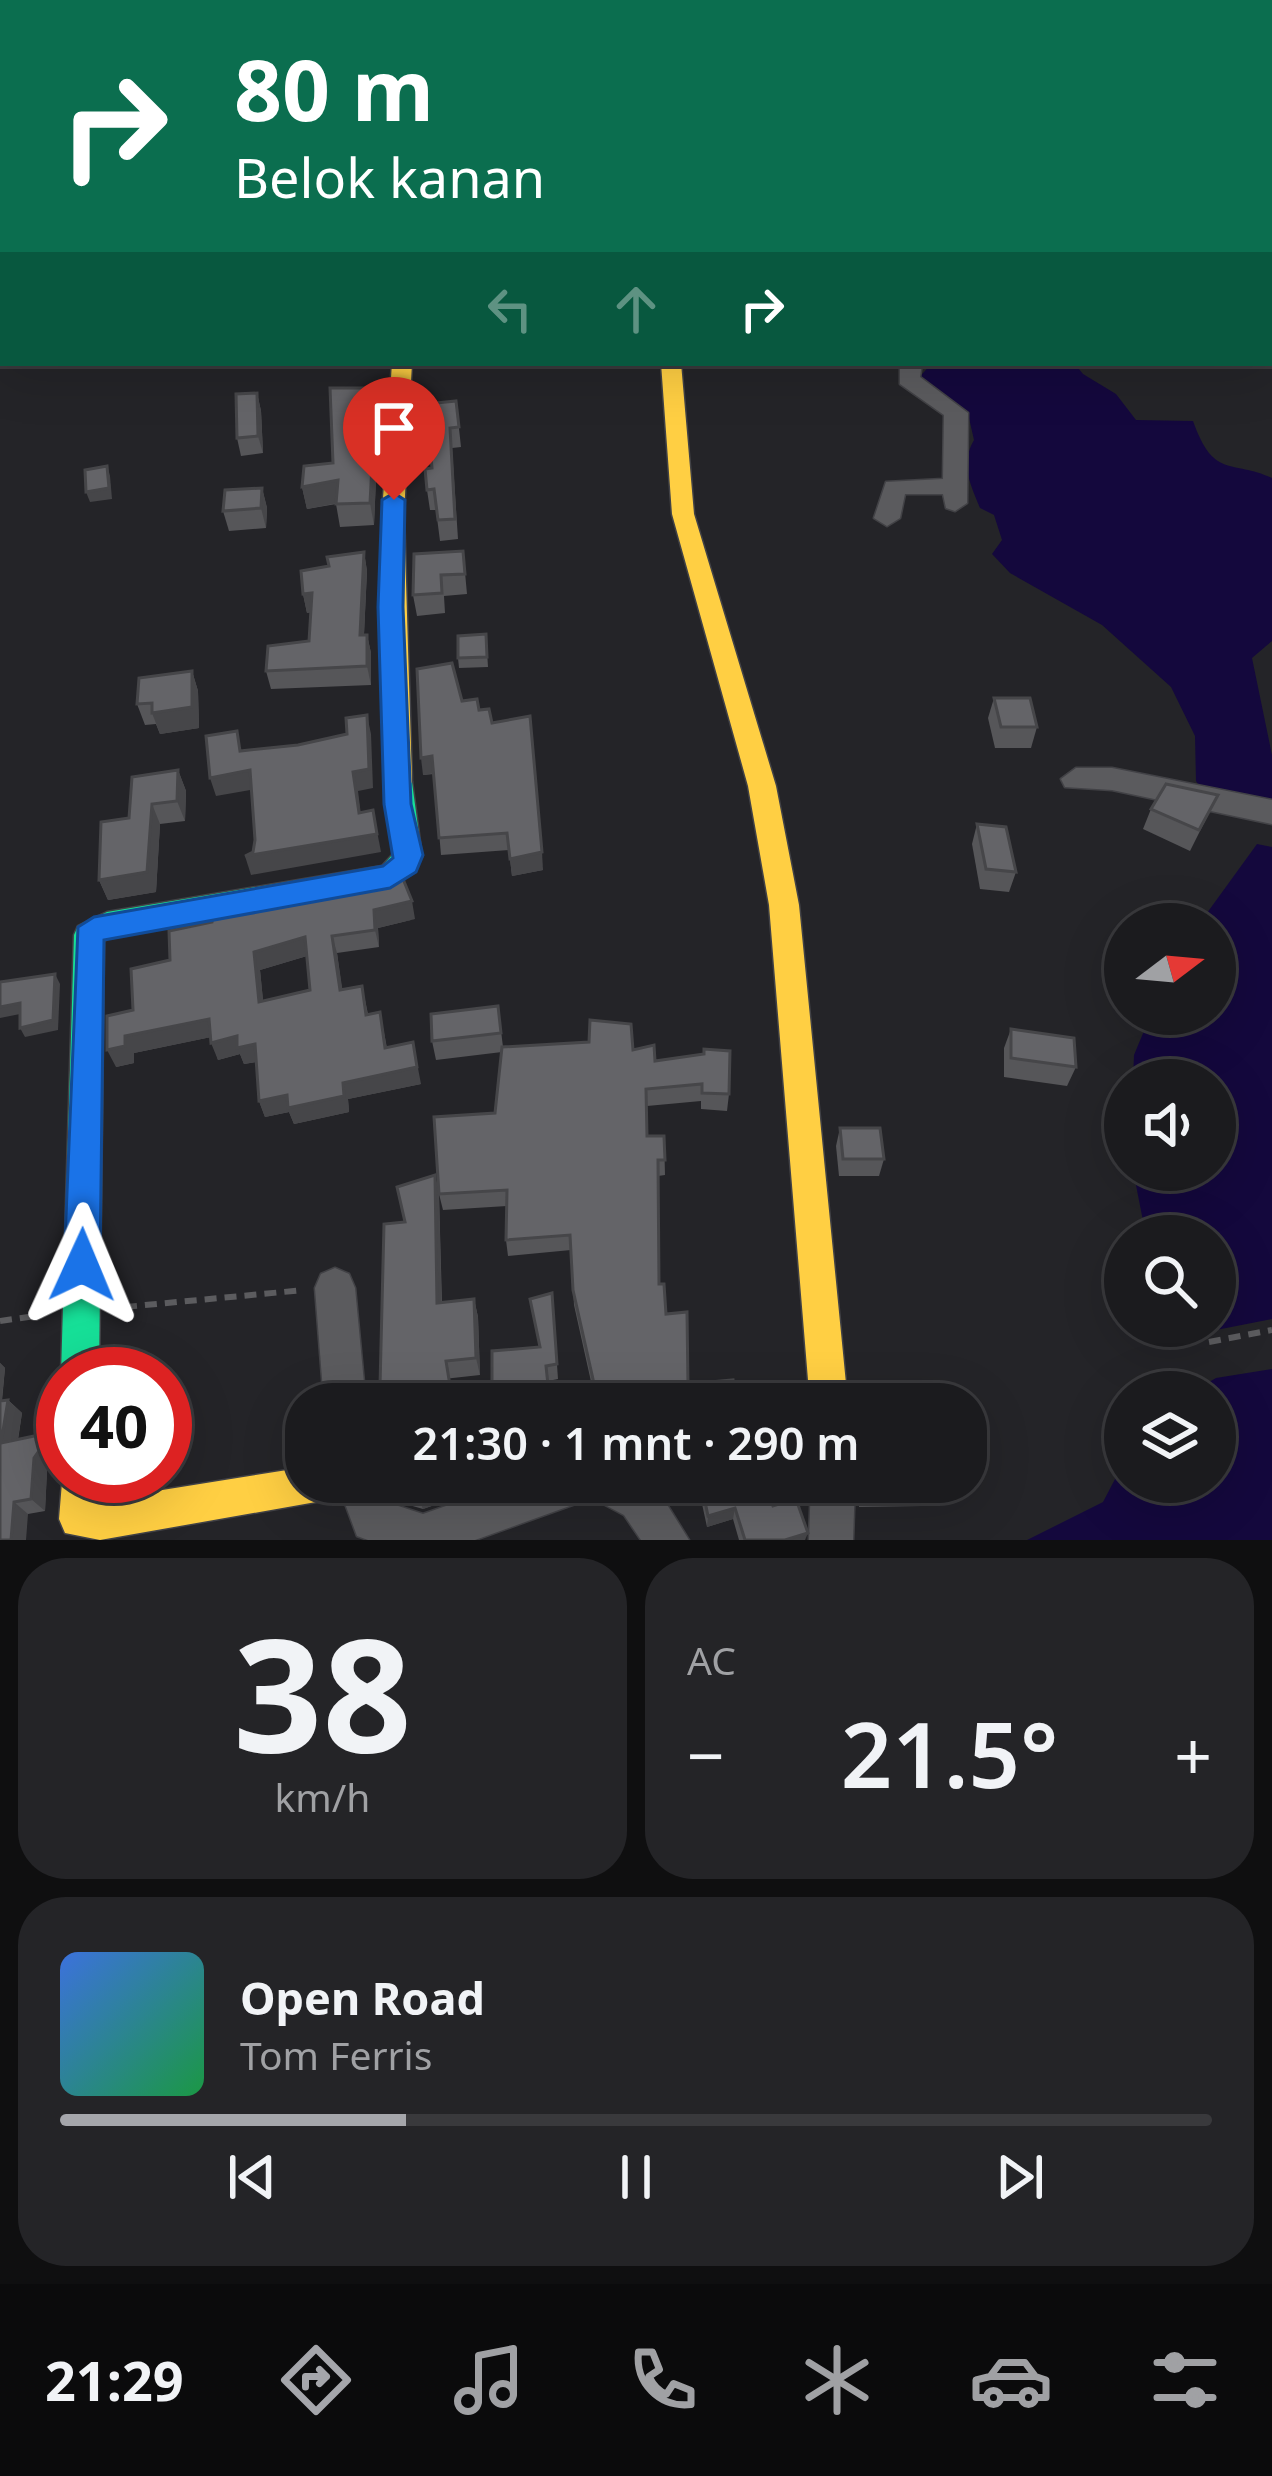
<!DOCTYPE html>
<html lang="id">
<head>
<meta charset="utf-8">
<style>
	body { margin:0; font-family:"Noto Sans",sans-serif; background:#242427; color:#f1f3f6; height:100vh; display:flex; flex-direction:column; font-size:45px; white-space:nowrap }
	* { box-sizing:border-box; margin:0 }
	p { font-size:39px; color:#a0a1a4 }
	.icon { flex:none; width:66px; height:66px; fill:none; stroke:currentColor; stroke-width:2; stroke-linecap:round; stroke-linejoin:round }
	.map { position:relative; height:1540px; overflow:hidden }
	.side { display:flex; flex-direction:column; gap:18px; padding:18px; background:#0f0f10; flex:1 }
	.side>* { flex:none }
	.banner { position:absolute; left:0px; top:0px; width:1272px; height:366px; box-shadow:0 12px 48px #0002,0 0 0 3px #39393c; background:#0b6e4f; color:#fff; overflow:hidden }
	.needle { width:78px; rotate:74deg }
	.fabs { position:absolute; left:1104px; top:903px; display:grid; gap:24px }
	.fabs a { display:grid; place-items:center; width:132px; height:132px; border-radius:50%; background:#1b1b1e; box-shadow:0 12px 48px #0002,0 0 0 3px #39393c; font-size:60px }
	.speed { position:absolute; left:36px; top:1347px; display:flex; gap:24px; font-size:60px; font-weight:700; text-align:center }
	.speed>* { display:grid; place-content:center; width:156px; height:156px; border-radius:50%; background:#1b1b1e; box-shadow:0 12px 48px #0002,0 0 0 3px #39393c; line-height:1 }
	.speed .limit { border:18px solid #d22; background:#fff; color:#111 }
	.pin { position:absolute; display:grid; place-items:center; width:102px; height:102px; color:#fff; margin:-123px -51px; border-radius:50% 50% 50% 0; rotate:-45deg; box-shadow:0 0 12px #0007 }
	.pin .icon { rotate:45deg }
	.me { position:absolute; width:132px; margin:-66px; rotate:1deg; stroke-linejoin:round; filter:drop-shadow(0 0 9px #0008) }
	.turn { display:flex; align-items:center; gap:42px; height:252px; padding:0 36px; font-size:54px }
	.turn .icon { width:156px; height:156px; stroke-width:2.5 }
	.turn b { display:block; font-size:84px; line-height:102px }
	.lanes { display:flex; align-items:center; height:114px; padding:0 36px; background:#0003; justify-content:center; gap:60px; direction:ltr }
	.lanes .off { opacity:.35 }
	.big { font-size:90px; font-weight:600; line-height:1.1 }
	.side .card { flex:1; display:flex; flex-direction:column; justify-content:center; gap:18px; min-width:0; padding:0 42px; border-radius:48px; background:#242427 }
	.side .dial { align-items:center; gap:0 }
	.dial b { font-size:156px; line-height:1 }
	.song { display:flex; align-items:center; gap:36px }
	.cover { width:144px; height:144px; border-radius:18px; background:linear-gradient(135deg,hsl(220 70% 55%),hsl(140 70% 35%)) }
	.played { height:12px; border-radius:6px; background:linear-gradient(90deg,#a5a6ab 30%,#39393c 30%) }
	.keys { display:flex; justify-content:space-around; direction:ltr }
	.heat { display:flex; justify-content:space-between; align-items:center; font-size:66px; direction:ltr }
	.side .tiles { flex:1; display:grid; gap:18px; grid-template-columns:1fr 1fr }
	.card:last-child { grid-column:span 2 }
	.trip { position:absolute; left:285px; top:1383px; width:702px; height:120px; border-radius:48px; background:#1b1b1e; box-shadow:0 12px 48px #0002,0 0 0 3px #39393c; font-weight:600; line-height:120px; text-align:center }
	.tab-bar { display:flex; height:192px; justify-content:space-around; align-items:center; background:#0b0b0c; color:#a0a1a4 }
	.tab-bar .icon { width:84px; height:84px }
	.tab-bar .current { color:#a5a6ab }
	.tab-bar b { font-size:54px; color:#f1f3f6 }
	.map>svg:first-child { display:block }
</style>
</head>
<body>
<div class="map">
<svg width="1272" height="1540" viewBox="0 0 1272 1540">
	<rect width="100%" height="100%" fill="#242428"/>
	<g fill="#14083d">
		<path d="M932 363H1074L1083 374 1116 394 1136 420 1193 421C1214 480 1231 459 1272 478V641L1252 658 1272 755V806L1205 795 1196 781 1195 736 1171 687 1102 625 1010 573 992 554 1002 540 994 515 980 508C970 484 960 464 974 440L969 418 916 381Z"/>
		<polygon points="1257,844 1272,847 1272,1319 1206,1332 1183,1326 1215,1326 1215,1236 1146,1236 1133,1170 1215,1170 1215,1080 1133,1080 1134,1055 1151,1014 1215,1014 1215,924 1199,924"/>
		<polygon points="1272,1369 1272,1540 1027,1540 1103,1502 1125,1460 1125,1482 1215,1482 1215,1392 1192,1392 1216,1378"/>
	</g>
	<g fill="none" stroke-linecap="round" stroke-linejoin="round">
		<g fill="#14083d" fill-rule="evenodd">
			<polygon points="211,0 226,0 209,3"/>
			<polygon points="3,206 3,217 0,218 0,207"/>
		</g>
		<defs>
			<g id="street">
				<polygon points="21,0 42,0 44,3 23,3"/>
				<polygon points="226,0 242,0 224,3"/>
				<polygon points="940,0 956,0 958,3 942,3"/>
				<polygon points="1269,26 1272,27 1272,38 1269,37"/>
				<rect x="1269" y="55" width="3" height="10"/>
				<polygon points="1272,155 1272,167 1269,168 1269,156"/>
				<polygon points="3,225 3,238 0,239 0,226"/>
				<polygon points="1269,281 1272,282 1272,297 1269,297"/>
				<polygon points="900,363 922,363 920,377 968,413 967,503 955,511 946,508 943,494 905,494 900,518 887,526 874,518 886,482 943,479 944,415 900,384"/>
				<polygon points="1076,768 1112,768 1272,800 1272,824 1112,790 1065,787 1061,779"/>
				<polygon points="335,1268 349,1274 355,1288 366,1404 324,1404 315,1288 321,1274"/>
				<polygon points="337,1482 381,1482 389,1503 423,1514 515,1482 653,1482 689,1540 641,1540 624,1515 592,1498 475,1540 368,1540 357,1536"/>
				<polygon points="811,1482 855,1482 853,1540 809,1540"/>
			</g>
			<polygon id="fast" points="398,772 408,775 412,782 422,857 400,884 114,935 104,941 99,1374 63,1374 63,1378 61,1374 74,935 78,926 107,912 382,866 393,854 384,782 388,775"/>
			<g id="slow">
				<polygon points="392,363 412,363 404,514 412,782 408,789 388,789 384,782 382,514"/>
				<polygon points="661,363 681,363 694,514 776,786 799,905 848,1404 810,1404 769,905 748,786 672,514"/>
				<polygon points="306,1467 306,1482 356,1482 350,1496 100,1540 65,1533 59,1519 63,1470 63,1476 100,1476 100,1500"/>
			</g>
			<g id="jam">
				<polygon points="267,0 288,0 290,3 269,3"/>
				<polygon points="1269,320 1272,321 1272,334 1269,333"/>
			</g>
		</defs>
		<use href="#street" stroke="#424246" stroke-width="3"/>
		<use href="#fast" stroke="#424246" stroke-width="3"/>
		<use href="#slow" stroke="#424246" stroke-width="3"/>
		<use href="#jam" stroke="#424246" stroke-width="3"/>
		<g stroke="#5c5c5f" stroke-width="3" stroke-dasharray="4.5 3" stroke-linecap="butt">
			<polyline points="0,135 3,121"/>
			<polyline points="0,366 135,363"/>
		</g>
		<g stroke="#5c5c5f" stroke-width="6" stroke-dasharray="12 8" stroke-linecap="butt">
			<polyline points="125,1307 304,1290"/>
			<polyline points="0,1321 42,1315"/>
			<polyline points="1209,1342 1272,1330"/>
		</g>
		<use href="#street" fill="#5b5b5e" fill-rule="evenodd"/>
		<use href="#fast" fill="#16e098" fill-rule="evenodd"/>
		<use href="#slow" fill="#ffcf43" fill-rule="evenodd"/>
		<use href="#jam" fill="#f24e42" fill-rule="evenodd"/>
	</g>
	<g fill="#565659" fill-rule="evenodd">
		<polygon points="64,0 206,0 205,1"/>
		<polygon points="1272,170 1272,220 1269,208 1269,171"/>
		<polygon points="376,388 379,410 374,525 340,527 336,504 307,509 302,487 333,463"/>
		<polygon points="257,393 261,411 263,453 241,456 237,438"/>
		<polygon points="456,401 461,447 452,448 458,539 440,541 436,510 430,510 427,490 432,468"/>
		<polygon points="262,488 267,508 266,528 229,531 223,511"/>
		<polygon points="463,551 467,594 444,596 445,613 417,616 413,595"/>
		<polygon points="364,552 367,571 364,635 367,635 371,653 371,685 271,689 266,671 309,641 311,612 307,613 303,594 329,566"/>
		<polygon points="486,634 488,667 459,668 458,658"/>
		<polygon points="192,671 198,691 199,728 160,734 156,724 145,725 137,704"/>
		<polygon points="994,698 1037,727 1031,748 995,748 988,718"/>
		<polygon points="462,701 479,710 492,723 543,870 512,876 509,850 441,855 434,774 423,775"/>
		<polygon points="178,770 186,791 185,821 160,824 156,892 108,900 99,880 129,818"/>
		<polygon points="1218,795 1190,851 1143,829 1151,809"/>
		<polygon points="977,824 1016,872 1009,892 980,889 972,844"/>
		<path d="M415 919 378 928 379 947 337 953 342 990 362 986 368 1014 380 1012 387 1048 421 1084 348 1099 349 1112 294 1124 289 1112 265 1117 259 1101 256 1062 244 1064 240 1054 218 1060 211 1037 134 1053V1063L116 1067 133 1010 131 969ZM307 956 310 990 263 1001 260 970Z"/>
		<polygon points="498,1006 503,1047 633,1050 729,1094 727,1111 701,1109 701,1101 647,1106 647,1136 664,1136 665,1175 658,1176 629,1403 596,1404 574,1305 571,1250 508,1256 506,1240 507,1206 443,1210 439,1194 495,1113 502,1052 436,1060 432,1041"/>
		<polygon points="1011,1029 1076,1067 1067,1086 1004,1077 1004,1048"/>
		<polygon points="840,1128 884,1159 879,1176 839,1176 836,1146"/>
		<polygon points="435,1175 439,1195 442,1303 474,1299 478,1317 480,1375 380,1386 405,1222"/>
		<polygon points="552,1293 558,1379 548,1381 492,1404 539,1347"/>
		<polygon points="0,1363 5,1368 2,1401 8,1400 22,1413 18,1440 58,1431 63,1437 63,1465 56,1458 47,1471 45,1511 28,1514 0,1540"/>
		<polygon points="385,1482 467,1482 469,1493 423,1509 409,1505 406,1497 392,1499"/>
		<polygon points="688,1482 739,1482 742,1499 773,1506 805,1540 739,1540 733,1519 707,1527 699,1490 688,1492"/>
		<polygon points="858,1482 929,1482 930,1493 923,1506 859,1507"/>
	</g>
	<g fill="#464649">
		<polygon points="376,388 379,410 374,525 370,503"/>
		<polygon points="257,393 261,411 263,453 258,436"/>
		<polygon points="107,466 110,476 112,499 90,502 86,492"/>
		<polygon points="338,480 343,502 307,509 302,487"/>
		<polygon points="262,488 267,508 266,528 261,508"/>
		<polygon points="364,552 367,571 363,654 360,635"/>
		<polygon points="312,593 316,611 307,613 303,594"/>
		<polygon points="367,635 371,653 371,685 367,666"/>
		<polygon points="192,671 198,691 199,728 160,734 152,713"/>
		<polygon points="367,715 371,734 373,788 358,791 363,831 353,772"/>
		<polygon points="432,756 435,773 423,775 421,758"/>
		<polygon points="178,770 186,791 185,821 177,801"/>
		<polygon points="250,770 256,789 216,796 210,778"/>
		<polygon points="152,804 160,824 156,892 108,900 99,880"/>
		<polygon points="373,810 381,852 251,875 245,856"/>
		<polygon points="542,852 543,870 512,876 510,859"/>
		<polygon points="412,901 415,919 378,928 379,947 375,930 374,910"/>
		<polygon points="332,936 337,953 345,1007 340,990"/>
		<polygon points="305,937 310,955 260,970 265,1019 259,1002 254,952"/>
		<polygon points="55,974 60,984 58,1030 25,1037 20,1028"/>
		<polygon points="20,1003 25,1013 0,1018 0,1007"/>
		<polygon points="209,1019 216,1036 134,1053 134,1063 116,1067 107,1050 125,1036"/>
		<polygon points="237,1036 255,1044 261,1061 244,1064 240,1054 218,1060 211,1043"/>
		<polygon points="413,1042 421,1084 348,1099 349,1112 294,1124 289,1112 265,1117 259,1101 343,1083"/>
		<polygon points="435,1175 439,1195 442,1321 437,1303"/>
		<polygon points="474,1299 478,1317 480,1375 476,1358"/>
		<polygon points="0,1363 5,1368 0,1417"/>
		<polygon points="629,1389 629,1403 597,1404 597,1397"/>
		<polygon points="8,1400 22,1413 15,1457 1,1443"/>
		<polygon points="58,1431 63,1437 63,1465 56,1458 47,1471 45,1511 31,1499 34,1458 50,1435"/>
		<polygon points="454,1482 467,1482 469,1493 423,1509 417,1495"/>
		<polygon points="14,1502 28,1514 26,1540 11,1540"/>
		<polygon points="735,1508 733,1519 707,1527 708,1516"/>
		<polygon points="808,1533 805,1540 785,1540"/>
	</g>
	<g fill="#646468" stroke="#464649" stroke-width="3" fill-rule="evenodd">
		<polygon points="984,0 1046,0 1047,3 986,3"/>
		<polygon points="1272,114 1272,141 1270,140 1269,149 1269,115"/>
		<polygon points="330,388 376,388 370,503 336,504 338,480 302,487 304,466 333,463"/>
		<polygon points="257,393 258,436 237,438 236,394"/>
		<polygon points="456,401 459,427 450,428 455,519 438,520 434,489 427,490 425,469 432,468 426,404"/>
		<polygon points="107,466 109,488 86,492 85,470"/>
		<polygon points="262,488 261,508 223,511 225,490"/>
		<polygon points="463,551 465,574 441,575 442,593 413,595 414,554"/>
		<polygon points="364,552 360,635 367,635 367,666 266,671 268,646 309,641 312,593 303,594 301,571 329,566 327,557"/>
		<polygon points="486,634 487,657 458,658 458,636"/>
		<polygon points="452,663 462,701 477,699 479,710 489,709 492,723 530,716 542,852 510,859 507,833 439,838 432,756 421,758 417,669"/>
		<polygon points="192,671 192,707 152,713 152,703 137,704 139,678"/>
		<polygon points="994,698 1030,698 1037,727 1001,727"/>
		<polygon points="367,715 369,769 353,772 359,813 373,810 377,834 245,856 253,852 255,840 250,770 210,778 206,736 237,731 240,751 298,745 347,734 346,718"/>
		<polygon points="178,770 177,801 152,804 147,872 99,880 101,822 129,818 132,777"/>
		<polygon points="1166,784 1218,795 1199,830 1151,809"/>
		<polygon points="977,824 1006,827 1016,872 986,869"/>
		<path d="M401 874 412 901 374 910 375 930 332 936 340 990 362 986 366 1015 380 1012 385 1048 413 1042 417 1067 343 1083 344 1096 288 1108 287 1095 259 1101 255 1044 237 1048V1036L211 1043 209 1019 125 1036V1046L107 1050V1016L133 1010 131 969 170 960 169 931 212 922 213 912ZM305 937 310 990 259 1002 254 952Z"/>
		<polygon points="55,974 53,1020 20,1028 20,1003 0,1007 0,982"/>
		<polygon points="498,1006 501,1033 432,1041 431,1014"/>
		<polygon points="590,1020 631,1024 633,1050 654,1045 655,1061 704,1054 704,1049 730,1051 729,1094 702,1093 702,1084 646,1089 647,1136 664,1136 665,1160 658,1160 659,1284 664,1284 666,1314 687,1312 688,1384 733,1380 735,1404 629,1404 629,1389 597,1397 573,1290 570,1235 506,1240 507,1190 439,1194 434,1117 495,1113 502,1047 589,1042"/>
		<polygon points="1011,1029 1074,1038 1076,1067 1011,1058"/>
		<polygon points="840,1128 880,1128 884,1159 843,1159"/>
		<polygon points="435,1175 437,1303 474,1299 476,1358 446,1361 453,1404 373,1404 371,1388 380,1386 384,1224 405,1222 397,1187"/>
		<polygon points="552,1293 557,1364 546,1366 548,1385 558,1386 559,1404 492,1404 492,1351 540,1347 530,1299"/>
		<polygon points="8,1400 1,1443 58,1431 56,1459 50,1435 34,1458 31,1499 14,1502 11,1540 0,1540 0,1401"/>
		<polygon points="402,1482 454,1482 417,1495 403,1490"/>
		<polygon points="701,1482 739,1482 742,1499 768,1491 773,1506 796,1499 808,1533 785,1540 745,1540 735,1508 708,1516"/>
		<polygon points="864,1482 929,1482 930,1493 864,1494"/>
	</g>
	<polygon fill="#1a73e8" stroke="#114b97" stroke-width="3" points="394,493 405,500 403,607 411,804 423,855 416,872 390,888 104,940 100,1265 94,1277 82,1282 69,1277 64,1265 78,927 94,917 383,866 393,858 384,804 378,607 382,500"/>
</svg>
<div class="fabs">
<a><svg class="needle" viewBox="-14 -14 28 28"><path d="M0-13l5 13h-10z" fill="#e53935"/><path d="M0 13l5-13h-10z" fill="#a0a1a4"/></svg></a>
<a><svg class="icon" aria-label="sound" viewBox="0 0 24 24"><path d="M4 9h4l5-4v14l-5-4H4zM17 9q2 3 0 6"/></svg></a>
<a><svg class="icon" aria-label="search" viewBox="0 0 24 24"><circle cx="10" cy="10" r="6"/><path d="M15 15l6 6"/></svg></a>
<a><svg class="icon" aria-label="layers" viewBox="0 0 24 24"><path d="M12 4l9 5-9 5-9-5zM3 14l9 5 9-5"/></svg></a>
</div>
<div class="speed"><div class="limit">40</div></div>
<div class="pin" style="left:394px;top:500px;background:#d93025"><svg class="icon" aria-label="arrive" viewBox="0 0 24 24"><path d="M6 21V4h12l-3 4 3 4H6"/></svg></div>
<svg class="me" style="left:82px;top:1265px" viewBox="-20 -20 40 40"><path d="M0-17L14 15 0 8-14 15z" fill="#1a73e8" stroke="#fff" stroke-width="4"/></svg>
<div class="trip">21:30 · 1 mnt · 290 m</div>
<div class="banner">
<div class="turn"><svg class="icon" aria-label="right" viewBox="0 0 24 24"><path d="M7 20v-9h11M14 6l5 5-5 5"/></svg><div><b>80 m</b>Belok kanan</div></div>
<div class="lanes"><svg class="icon off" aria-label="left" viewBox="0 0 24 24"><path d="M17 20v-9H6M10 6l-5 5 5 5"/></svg><svg class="icon off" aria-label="ahead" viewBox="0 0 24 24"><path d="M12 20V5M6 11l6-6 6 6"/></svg><svg class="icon" aria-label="right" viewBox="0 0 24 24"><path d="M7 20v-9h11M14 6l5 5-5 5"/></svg></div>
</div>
</div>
<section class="side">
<div class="tiles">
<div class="card dial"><b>38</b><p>km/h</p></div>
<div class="card"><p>AC</p>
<div class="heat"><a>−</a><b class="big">21.5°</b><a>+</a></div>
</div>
<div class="card">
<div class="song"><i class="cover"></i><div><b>Open Road</b><p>Tom Ferris</p></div></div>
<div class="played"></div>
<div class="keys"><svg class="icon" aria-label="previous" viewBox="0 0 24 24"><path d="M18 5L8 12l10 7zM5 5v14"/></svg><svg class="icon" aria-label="pause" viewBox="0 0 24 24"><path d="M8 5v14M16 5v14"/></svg><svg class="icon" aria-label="next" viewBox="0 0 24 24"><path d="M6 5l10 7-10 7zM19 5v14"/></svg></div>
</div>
</div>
</section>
<nav class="tab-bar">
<b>21:29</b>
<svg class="icon current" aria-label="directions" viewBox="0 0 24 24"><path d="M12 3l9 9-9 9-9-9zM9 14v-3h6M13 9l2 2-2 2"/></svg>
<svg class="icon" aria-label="music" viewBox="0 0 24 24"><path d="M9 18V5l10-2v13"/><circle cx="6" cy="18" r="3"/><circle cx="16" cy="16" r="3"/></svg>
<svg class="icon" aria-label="phone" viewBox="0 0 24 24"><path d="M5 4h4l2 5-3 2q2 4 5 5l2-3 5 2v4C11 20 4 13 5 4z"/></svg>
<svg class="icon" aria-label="climate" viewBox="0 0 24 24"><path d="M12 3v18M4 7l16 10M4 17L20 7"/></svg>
<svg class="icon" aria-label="car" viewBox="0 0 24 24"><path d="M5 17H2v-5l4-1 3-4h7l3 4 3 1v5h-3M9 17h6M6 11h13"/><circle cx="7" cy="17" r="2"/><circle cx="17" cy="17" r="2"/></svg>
<svg class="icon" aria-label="filters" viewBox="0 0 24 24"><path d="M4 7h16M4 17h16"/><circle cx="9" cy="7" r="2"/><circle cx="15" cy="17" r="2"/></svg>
</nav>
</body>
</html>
